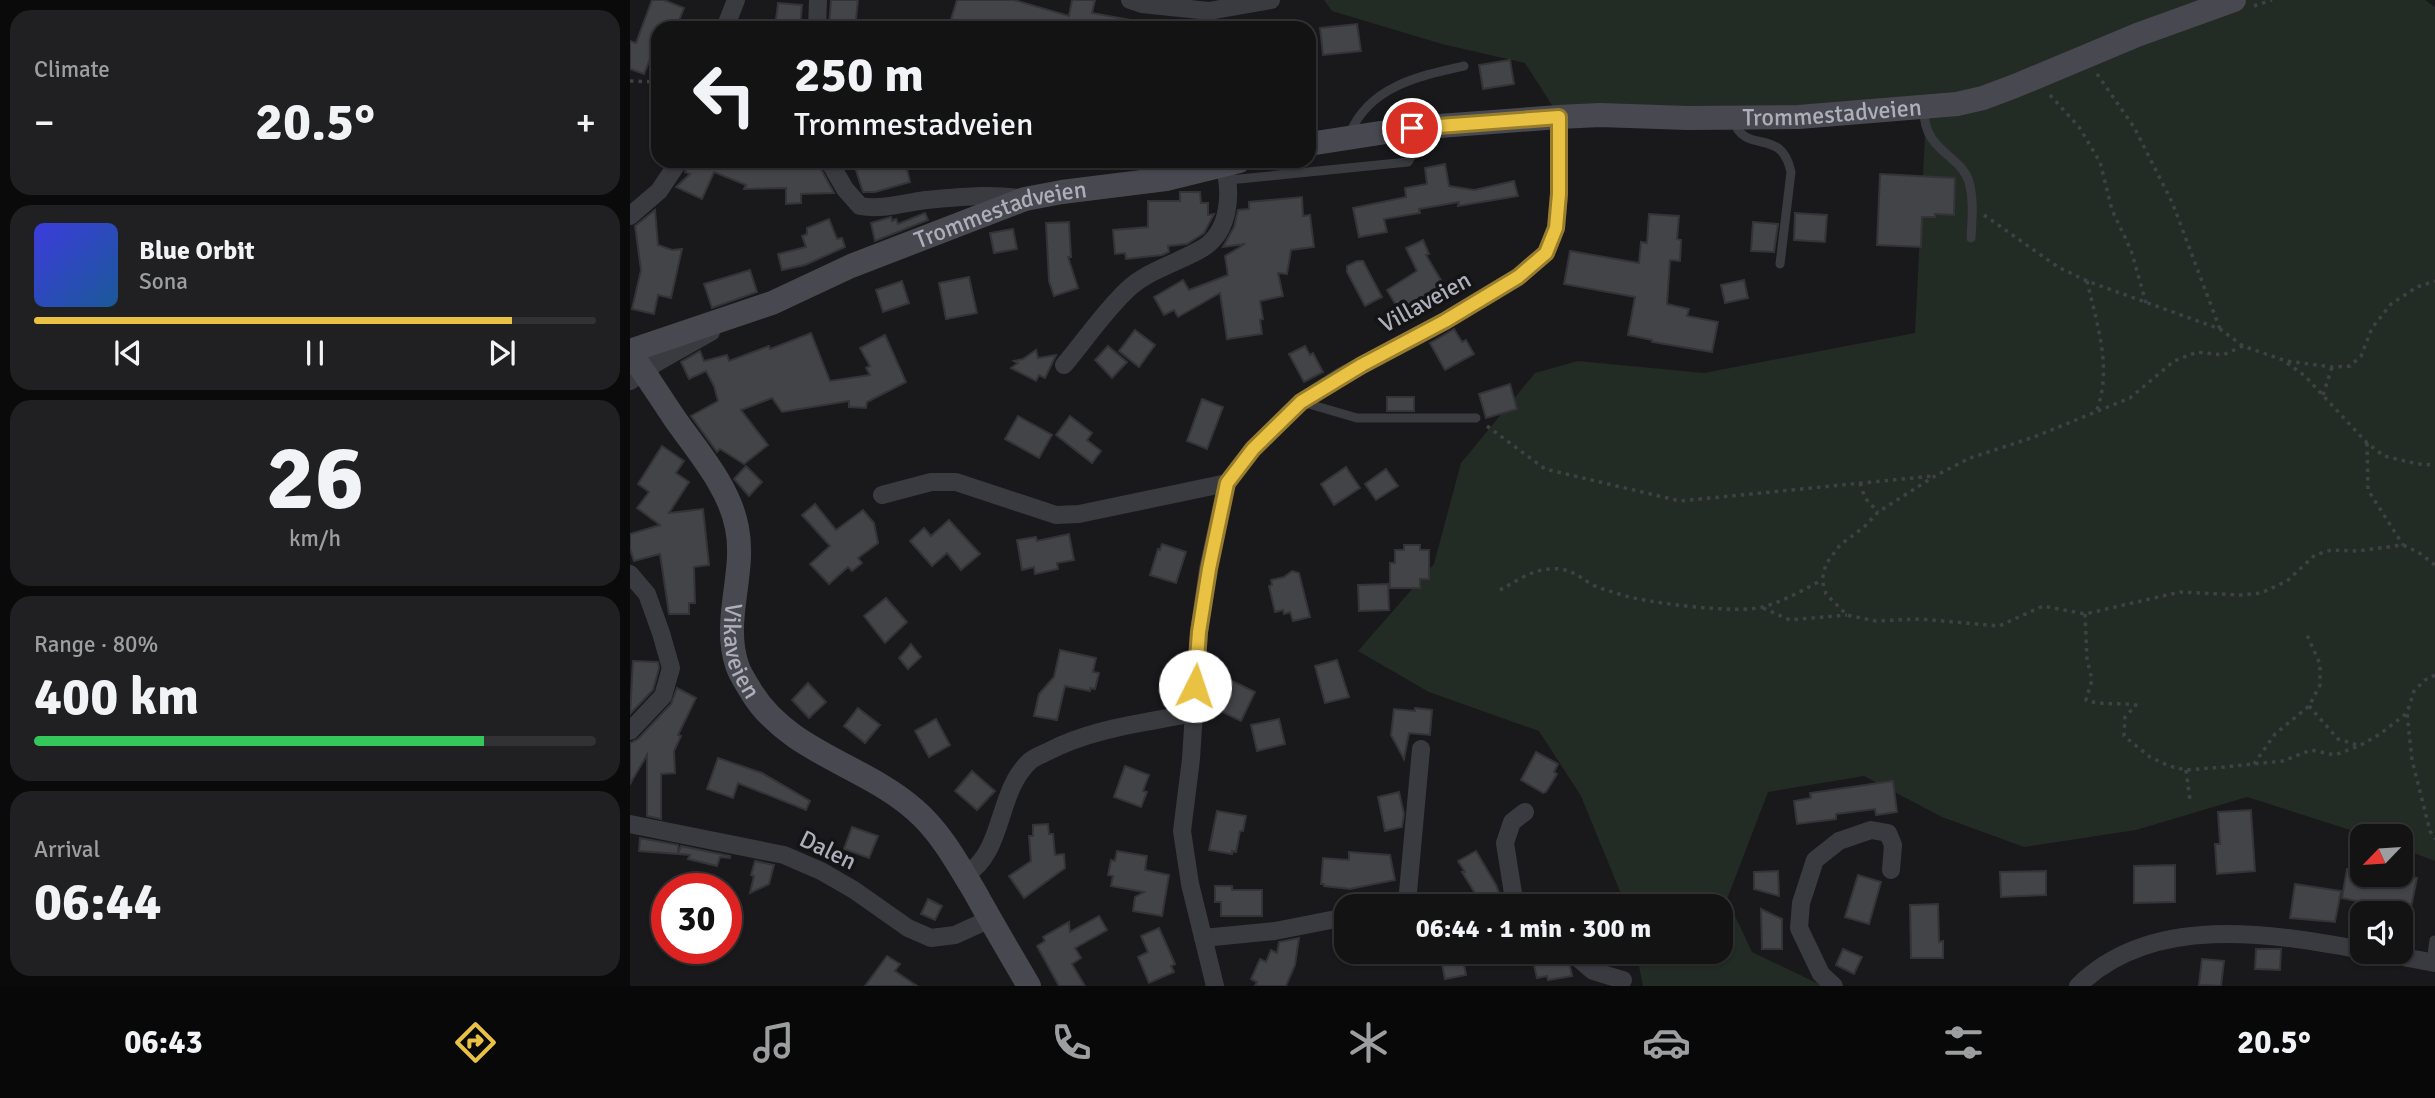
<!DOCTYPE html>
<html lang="en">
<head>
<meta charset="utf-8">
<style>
	body { margin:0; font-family:Signika,sans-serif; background:#202022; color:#f1f3f6; height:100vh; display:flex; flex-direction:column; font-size:26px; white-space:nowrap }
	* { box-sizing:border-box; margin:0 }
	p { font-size:23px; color:#9d9ea0 }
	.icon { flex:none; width:38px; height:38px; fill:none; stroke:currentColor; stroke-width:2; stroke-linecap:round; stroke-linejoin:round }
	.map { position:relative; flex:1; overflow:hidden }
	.panel { display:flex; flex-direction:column; gap:10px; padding:10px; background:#0a0a0b; width:630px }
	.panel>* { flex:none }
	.hud { position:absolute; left:21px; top:21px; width:665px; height:147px; border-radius:21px; box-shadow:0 2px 5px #0004,0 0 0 2px #323234; background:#131314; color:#f1f3f6; overflow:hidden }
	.needle { width:46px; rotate:245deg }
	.tools { position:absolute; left:1720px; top:824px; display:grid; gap:14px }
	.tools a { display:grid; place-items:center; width:63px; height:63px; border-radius:14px; background:#131314; box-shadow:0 2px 5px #0004,0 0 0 2px #323234; font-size:35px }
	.speed { position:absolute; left:21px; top:873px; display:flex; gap:14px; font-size:35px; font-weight:700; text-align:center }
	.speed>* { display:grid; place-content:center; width:91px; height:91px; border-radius:50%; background:#131314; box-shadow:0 2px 5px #0004,0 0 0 2px #323234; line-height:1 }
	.speed .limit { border:10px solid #d22; background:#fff; color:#111 }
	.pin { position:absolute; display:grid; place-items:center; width:60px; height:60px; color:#fff; margin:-30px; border:4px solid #fff; border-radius:50%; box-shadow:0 2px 7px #0007 }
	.me { position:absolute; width:77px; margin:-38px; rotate:4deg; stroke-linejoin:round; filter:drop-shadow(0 0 5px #0008) }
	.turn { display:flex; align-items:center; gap:24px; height:147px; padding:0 28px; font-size:32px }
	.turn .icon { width:91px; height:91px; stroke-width:2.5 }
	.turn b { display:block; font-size:49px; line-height:60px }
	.big { font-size:52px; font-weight:700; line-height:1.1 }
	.panel .tile { flex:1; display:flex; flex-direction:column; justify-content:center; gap:10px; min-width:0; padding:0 24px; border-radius:21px; background:#202022 }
	.panel .dial { align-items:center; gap:0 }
	.dial b { font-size:91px; line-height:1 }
	.song { display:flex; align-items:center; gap:21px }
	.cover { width:84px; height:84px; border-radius:10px; background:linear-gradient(135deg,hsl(240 70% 55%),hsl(210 70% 35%)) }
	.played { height:7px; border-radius:4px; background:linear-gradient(90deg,#e9c143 85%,#323234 85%) }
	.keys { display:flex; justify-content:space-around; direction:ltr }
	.heat { display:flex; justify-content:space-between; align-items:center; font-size:38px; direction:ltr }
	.charge { height:10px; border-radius:5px; background:linear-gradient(90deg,#34c759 80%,#323234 0) }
	.trip { position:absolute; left:704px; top:894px; width:399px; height:70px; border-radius:21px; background:#131314; box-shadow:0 2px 5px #0004,0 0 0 2px #323234; font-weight:700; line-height:70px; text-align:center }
	.tab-bar { display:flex; height:112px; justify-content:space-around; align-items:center; background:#080808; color:#9d9ea0 }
	.tab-bar .icon { width:49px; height:49px }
	.tab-bar .on { color:#e9c143 }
	.tab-bar b { font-size:32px; color:#f1f3f6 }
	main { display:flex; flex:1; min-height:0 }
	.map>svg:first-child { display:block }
</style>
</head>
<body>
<main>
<section class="panel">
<div class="tile"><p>Climate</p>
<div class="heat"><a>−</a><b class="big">20.5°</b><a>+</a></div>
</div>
<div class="tile">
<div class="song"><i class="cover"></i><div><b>Blue Orbit</b><p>Sona</p></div></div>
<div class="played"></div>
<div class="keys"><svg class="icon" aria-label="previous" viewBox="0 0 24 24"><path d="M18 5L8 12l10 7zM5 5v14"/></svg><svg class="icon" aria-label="pause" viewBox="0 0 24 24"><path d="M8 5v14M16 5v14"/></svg><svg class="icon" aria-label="next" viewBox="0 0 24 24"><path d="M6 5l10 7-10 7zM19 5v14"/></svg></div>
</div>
<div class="tile dial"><b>26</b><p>km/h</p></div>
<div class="tile"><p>Range · 80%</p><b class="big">400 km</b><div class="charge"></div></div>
<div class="tile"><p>Arrival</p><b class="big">06:44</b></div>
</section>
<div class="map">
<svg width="1805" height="986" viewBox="0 0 1805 986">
	<rect width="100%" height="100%" fill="#19191b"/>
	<polygon fill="#232b25" points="694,0 1795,0 1805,7 1805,861 1771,848 1771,836 1739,836 1617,797 1506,830 1394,847 1312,817 1234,776 1138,792 1097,899 1122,952 1193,986 1013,986 1006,952 1090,952 1090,906 996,906 951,796 909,731 799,692 728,651 804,564 831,463 905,373 948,361 1074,373 1285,333 1296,115 929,116 895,63 812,44 702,11"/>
	<g fill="#434448" stroke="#343337" stroke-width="2">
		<polygon points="22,0 34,0 54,8 46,28 28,28 28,50 24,49 14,74 0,69 0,41 6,43"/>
		<polygon points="201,0 228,0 225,28 199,28"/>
		<polygon points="327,0 384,0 439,16 442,0 465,0 462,13 501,20 500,28 353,28 321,19"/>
		<polygon points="148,3 172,5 170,28 145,28"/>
		<polygon points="727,24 731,51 693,55 690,28"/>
		<polygon points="880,60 884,84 853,89 849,65"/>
		<polygon points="60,161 182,161 182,168 191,169 204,193 171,194 171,203 156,204 156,188 114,189 116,185 84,172 72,199 46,187 60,174 55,172"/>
		<polygon points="223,161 275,161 280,182 245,192 233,192"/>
		<polygon points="815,164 819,186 844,190 884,181 888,196 828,206 829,202 789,209 790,213 754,219 757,232 729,237 723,208 776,197 775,188 797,184 795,168"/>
		<polygon points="1250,174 1325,178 1324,215 1305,214 1305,217 1292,217 1291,247 1247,245"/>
		<polygon points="550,192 570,192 571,203 578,203 578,215 584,214 574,233 557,244 538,246 539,252 532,255 496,259 495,253 485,254 483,230 518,227 518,201 550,201"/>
		<polygon points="672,197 673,216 680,215 684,247 661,250 657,274 648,273 653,296 630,301 633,319 630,320 632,334 597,339 590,293 548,317 544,310 534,315 524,297 553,280 559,290 598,275 595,256 615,244 593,247 604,227 608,210 619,209 619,202"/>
		<polygon points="25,210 28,245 42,250 52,249 41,298 28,295 24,314 2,309 11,270 5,226"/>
		<polygon points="295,213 298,220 245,241 241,223 261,217 262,221 266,219 268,224"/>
		<polygon points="1165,213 1197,215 1195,242 1164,240"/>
		<polygon points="1019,214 1049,216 1047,239 1051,240 1050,261 1040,260 1037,304 1059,309 1057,316 1088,322 1082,352 1022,342 1022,340 998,335 1005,297 934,284 940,251 1009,263 1011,242 1017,243"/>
		<polygon points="199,219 207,239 212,238 215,247 175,265 152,270 148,254 176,247 172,236 177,234 177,228"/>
		<polygon points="439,222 441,257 438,257 448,288 424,296 419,281 416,223"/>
		<polygon points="1123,222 1148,224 1144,252 1121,251"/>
		<polygon points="383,229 387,249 364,253 360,233"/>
		<polygon points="793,240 799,254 796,255 815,287 770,312 757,290 787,271 776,248"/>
		<polygon points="727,261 733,261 752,297 735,306 717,272 717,266"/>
		<polygon points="120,270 127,292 82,308 74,284"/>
		<polygon points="339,277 347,313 316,319 309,283"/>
		<polygon points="1114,280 1118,298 1095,303 1091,285"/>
		<polygon points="272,281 279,303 253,312 246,290"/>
		<polygon points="824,329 832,342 836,340 844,354 815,370 800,343"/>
		<polygon points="505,330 525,345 509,367 489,351"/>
		<polygon points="181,333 200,381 240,375 236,368 240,366 230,348 255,335 276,382 237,402 236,408 219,407 219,401 152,412 142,398 111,410 138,445 114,464 90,449 87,452 61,416 88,401 84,386 76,371 59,379 51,362 70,351 74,361 97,355 99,361 139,346 140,349"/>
		<polygon points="478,346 497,362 482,378 465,360"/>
		<polygon points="675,346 680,355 683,353 693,372 674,382 659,354"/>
		<polygon points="406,350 408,358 426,355 415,378 409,375 406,381 381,368 388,363 384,361 393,359"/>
		<polygon points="880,384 887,409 856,418 849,394"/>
		<rect x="757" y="397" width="27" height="14"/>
		<polygon points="572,399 593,407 577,449 557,441"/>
		<polygon points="388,416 422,435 409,458 375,439"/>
		<polygon points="440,416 462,433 457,440 471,451 462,463 426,435"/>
		<polygon points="32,446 54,461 46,473 59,482 39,513 73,509 79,565 64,567 65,603 59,603 59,614 39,614 30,554 4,561 0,549 0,534 30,525 7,508 19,492 8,484"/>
		<polygon points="116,466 132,482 119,496 104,479"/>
		<polygon points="716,467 730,488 704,505 691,484"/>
		<polygon points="756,469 768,486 746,500 735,484"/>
		<polygon points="185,504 206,530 233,510 244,523 248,543 228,558 232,563 222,571 218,567 199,584 180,564 200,546 172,515"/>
		<polygon points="319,520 350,554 331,570 317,553 302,566 280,541 294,528 301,536"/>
		<polygon points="439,534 444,560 427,563 428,569 405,574 404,567 392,570 387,540 406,537 407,541"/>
		<polygon points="532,544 556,552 546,583 520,575 528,549 530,550"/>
		<polygon points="774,545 790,545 790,550 799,550 799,579 790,579 790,588 760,588 760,563 765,563 765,550 774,550"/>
		<polygon points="662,571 669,573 680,617 663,621 660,612 654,614 653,610 645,612 639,586 642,585 641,580 654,577"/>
		<polygon points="758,584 759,610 729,611 728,585"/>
		<polygon points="256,598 277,622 255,643 234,616"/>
		<polygon points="281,644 291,657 278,669 269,658"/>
		<polygon points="430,650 466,658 463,672 469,673 465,689 460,688 460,691 435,686 427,720 404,716 409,694 424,677"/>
		<polygon points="707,660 719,697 695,703 685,666"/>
		<polygon points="3,661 28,662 29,668 23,690 0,714"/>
		<polygon points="592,676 625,692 611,721 582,707 587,697 583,695"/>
		<polygon points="178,683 196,702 179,718 162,700"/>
		<polygon points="47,688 66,698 48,735 51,736 44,751 45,773 31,774 31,819 17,816 17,755 0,784 0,743 8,739 41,704"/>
		<polygon points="228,708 250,725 235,743 214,726"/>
		<polygon points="785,708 802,710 800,735 779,733 774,759 761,735 764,709 785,711"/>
		<polygon points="306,719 320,745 299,757 285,731"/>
		<polygon points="649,719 655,744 627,751 621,725"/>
		<polygon points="906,752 928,764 924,772 927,774 916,792 913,793 891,780"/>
		<polygon points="88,758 132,773 180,801 176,810 108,783 103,798 77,789"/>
		<polygon points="495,766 519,775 513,791 517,792 511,807 484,797"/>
		<polygon points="342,771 365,791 347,810 325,791"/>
		<polygon points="1263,781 1267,812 1246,815 1245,809 1206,814 1206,819 1167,824 1164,801 1181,798 1180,793"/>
		<polygon points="769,792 774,814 772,827 755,831 748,797"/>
		<polygon points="1621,810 1625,871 1587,874 1585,844 1590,844 1588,812"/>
		<polygon points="587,811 616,816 613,831 610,831 606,852 602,851 602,854 579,850"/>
		<polygon points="418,824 419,834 423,834 425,855 434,854 435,868 394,898 379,876 401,861 399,836 403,836 403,825"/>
		<polygon points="222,827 248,836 239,858 214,849"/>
		<polygon points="10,838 48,845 48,853 51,846 100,856 100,858 90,857 87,866 58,859 60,855 9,851"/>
		<polygon points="487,851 517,856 515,870 539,875 532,916 503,911 505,897 514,892 481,886 483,876 478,875 481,860 485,861"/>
		<polygon points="846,851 866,885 874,906 853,906 832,872 835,872 828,861"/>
		<polygon points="719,852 760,855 765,880 720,889 694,886 694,884 691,884 693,858 719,860"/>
		<polygon points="125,861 144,865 139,884 120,893 124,876 121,875"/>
		<polygon points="1545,865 1545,902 1504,903 1504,866"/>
		<polygon points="1717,869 1732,872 1732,875 1772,875 1787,878 1780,912 1712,898"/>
		<polygon points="1148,871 1149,896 1124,889 1124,872"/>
		<polygon points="1416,871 1416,895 1371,897 1370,872"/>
		<polygon points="1228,875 1251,882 1239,924 1215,917"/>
		<polygon points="1665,884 1711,891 1705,922 1660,918"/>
		<polygon points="585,886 602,886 602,890 632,890 632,916 591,916 591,902 585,902"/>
		<polygon points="298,899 312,906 305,920 291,914"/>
		<polygon points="1308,904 1309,942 1313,941 1313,958 1281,958 1280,905"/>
		<polygon points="1131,909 1152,919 1152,949 1132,949"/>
		<polygon points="469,916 477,930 445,948 451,958 442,964 455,986 429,986 407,946 415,941 413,937 439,922 440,932"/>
		<polygon points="529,928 545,964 541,966 544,972 519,983 508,957 518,952 511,936"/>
		<polygon points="669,938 665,965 656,986 625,986 627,982 621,979 630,959 636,962 641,950 647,953 649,942"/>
		<polygon points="1213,949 1232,957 1224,974 1206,965"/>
		<polygon points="1626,949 1651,949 1650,970 1625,969"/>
		<polygon points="901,952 921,952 922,957 931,956 940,966 942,976 918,980 917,976 907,978"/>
		<polygon points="832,954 836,975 815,979 811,959"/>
		<polygon points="257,956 270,964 265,971 287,986 235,986"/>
		<polygon points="1572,959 1594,961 1591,986 1569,985"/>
	</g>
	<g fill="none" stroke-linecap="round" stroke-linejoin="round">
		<g stroke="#404147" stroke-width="3.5" stroke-dasharray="3.5 5" stroke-linecap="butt">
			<polyline points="1624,6 1642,0"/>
			<polyline points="1467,74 1504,127 1542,202 1590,329"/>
			<polyline points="0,81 28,82"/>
			<polyline points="1420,95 1449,127 1470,162 1482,210 1501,250 1516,303"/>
			<polyline points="1354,215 1428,267 1457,281 1590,329 1613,346 1656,361 1702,367 1720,366 1731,356 1742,328 1761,304 1787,287 1805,281"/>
			<path d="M1457 281C1467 325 1483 369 1466 412"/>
			<polyline points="1613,346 1593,355 1567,352 1544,361 1500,398 1404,437 1340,458 1305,476 1248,512 1234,527 1210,545 1196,564 1192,580 1196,594 1217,615 1246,621 1290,619 1369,626 1413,606 1455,614 1550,592 1611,595 1631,593 1657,581 1685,555 1701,550 1727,551 1773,545 1788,552 1805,565"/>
			<polyline points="1657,363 1675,376 1737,443 1754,456 1788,464 1805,465"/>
			<polyline points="1693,395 1702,367"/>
			<polyline points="857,426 915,469 1050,501 1303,476"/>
			<polyline points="1737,443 1738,490 1773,545"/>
			<polyline points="1230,483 1235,498 1248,512"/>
			<path d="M870 590C885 582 901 570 919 569 940 567 947 576 963 585 971 589 980 591 989 594 1015 603 1107 614 1133 607 1154 601 1173 590 1192 580"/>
			<polyline points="1133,608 1160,620 1217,615"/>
			<path d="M1455 614 1457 659 1462 680 1456 700C1473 706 1488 702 1506 705L1495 717 1494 736 1520 757 1539 766 1556 770 1594 767 1653 761 1681 750 1705 755 1729 746 1750 734 1777 713"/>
			<polyline points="1805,675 1795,680 1784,691 1777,713 1782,760 1800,831 1805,839"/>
			<polyline points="1679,706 1708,739 1727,745"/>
			<polyline points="1624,764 1645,734 1679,706 1690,685 1690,664 1677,635"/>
			<polyline points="1556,770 1560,800"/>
		</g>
		<g stroke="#3a3b40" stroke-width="9">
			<path d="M1294 109C1293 152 1331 154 1339 182 1344 200 1342 220 1341 238"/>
			<path d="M1103 120C1116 157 1151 125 1161 172L1150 264"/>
			<path d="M720 133C740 86 789 76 834 66"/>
			<polyline points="599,180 778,162 782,155 782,129"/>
			<polyline points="672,402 727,418 846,418"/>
			<polyline points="1801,962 1804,940"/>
		</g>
		<g stroke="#3a3b40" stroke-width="18">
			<polyline points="500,0 512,4 579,11 641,0"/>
			<polyline points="95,28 106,0"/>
			<polyline points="187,28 188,0"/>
			<path d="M199 161 215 189 230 206C252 210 273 203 296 200 329 197 363 193 395 199"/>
			<polyline points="0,216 29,191 49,161"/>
			<path d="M434 365C455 340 474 312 497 290 518 270 548 263 573 248 600 231 602 193 594 165"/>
			<polyline points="0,381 26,363 81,332"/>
			<polyline points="252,495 301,482 326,482 426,515 449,514 597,483"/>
			<polyline points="0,574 17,594 31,633 41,668 33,696 0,731"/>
			<polyline points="0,824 154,855 191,871 224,890 278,928 301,938 325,935 360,919"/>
			<path d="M335 875C375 852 366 792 400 761 405 757 413 754 419 751 463 728 515 723 564 713"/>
			<polyline points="777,903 791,749"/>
			<path d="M761 906C777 903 791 902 807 906"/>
			<polyline points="885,906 875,843 882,822 895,812"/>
			<polyline points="573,938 645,931 716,917"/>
			<polyline points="941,952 963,971 993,980"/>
			<polyline points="1746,952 1805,963"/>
			<polyline points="585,986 560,884 552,831 561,759 569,632 578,569 597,483 623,449 671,402 710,377 815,321 888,277 916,253 926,228 929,194 929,117"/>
			<polyline points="1204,986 1191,974 1169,928 1171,903 1185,860 1209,841 1241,830 1258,833 1263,845 1261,870"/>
			<path d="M1448 986C1521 913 1641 933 1732 950"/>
		</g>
		<g stroke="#484950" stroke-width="24">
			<path id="s1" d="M679 144 782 128 929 117 970 115 1058 118 1169 117 1327 104 1353 98 1385 86 1507 35 1604 0"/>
			<path id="s2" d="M0 351 142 303 221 266 395 199 432 192 536 179 609 161"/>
			<path id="s3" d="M0 353C16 374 30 397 45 419 68 452 100 488 107 528 116 573 92 620 107 665 110 675 117 684 122 693 159 752 234 765 284 809 311 832 328 864 346 894 363 925 381 955 399 986"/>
		</g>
	</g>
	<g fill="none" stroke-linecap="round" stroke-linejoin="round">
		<defs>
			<polyline id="route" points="565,686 569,632 579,569 597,483 623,449 671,402 732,365 815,321 888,277 916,253 926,228 929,194 929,117 782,128"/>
		</defs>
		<use href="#route" stroke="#977d2c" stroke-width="18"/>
		<use href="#route" stroke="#e9c143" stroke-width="12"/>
	</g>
	<g text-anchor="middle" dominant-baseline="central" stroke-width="7" stroke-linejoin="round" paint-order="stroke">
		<g font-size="24" fill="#acafba" stroke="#141416">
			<text stroke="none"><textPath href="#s1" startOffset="525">Trommestadveien</textPath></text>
			<text stroke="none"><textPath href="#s2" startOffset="396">Trommestadveien</textPath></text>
			<text transform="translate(795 302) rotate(-29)">Villaveien</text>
			<text stroke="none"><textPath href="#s3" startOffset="331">Vikaveien</textPath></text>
			<text transform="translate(198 850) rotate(26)">Dalen</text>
		</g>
	</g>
</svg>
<div class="tools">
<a><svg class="needle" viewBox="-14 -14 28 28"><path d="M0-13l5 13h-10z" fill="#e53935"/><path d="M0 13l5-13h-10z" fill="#9d9ea0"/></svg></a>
<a><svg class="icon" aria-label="sound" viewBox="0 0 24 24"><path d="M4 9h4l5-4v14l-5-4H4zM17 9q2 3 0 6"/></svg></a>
</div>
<div class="speed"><div class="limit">30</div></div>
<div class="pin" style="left:782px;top:128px;background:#d93025"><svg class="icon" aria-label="arrive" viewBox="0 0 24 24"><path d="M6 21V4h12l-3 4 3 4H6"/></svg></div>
<svg class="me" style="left:565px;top:686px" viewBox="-20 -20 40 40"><circle r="19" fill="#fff"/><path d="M0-13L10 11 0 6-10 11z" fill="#e9c143"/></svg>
<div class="trip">06:44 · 1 min · 300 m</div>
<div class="hud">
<div class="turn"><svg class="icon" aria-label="left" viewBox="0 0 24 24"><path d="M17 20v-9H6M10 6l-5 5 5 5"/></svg><div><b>250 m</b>Trommestadveien</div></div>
</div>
</div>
</main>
<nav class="tab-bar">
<b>06:43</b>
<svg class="icon on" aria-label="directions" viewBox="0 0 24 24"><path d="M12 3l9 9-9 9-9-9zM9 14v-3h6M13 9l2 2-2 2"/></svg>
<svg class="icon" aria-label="music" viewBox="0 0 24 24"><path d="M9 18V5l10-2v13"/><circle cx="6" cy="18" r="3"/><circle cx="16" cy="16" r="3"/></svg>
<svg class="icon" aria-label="phone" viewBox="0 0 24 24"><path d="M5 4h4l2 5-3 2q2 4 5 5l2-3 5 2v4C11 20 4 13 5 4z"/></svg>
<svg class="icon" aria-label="climate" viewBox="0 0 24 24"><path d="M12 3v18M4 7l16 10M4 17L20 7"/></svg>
<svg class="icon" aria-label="car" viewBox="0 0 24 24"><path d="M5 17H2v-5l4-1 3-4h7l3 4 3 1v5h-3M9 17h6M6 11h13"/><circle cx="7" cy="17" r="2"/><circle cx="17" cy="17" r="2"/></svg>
<svg class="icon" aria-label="filters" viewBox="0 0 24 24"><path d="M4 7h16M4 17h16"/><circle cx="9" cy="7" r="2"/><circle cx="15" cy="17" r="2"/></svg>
<b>20.5°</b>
</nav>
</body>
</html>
